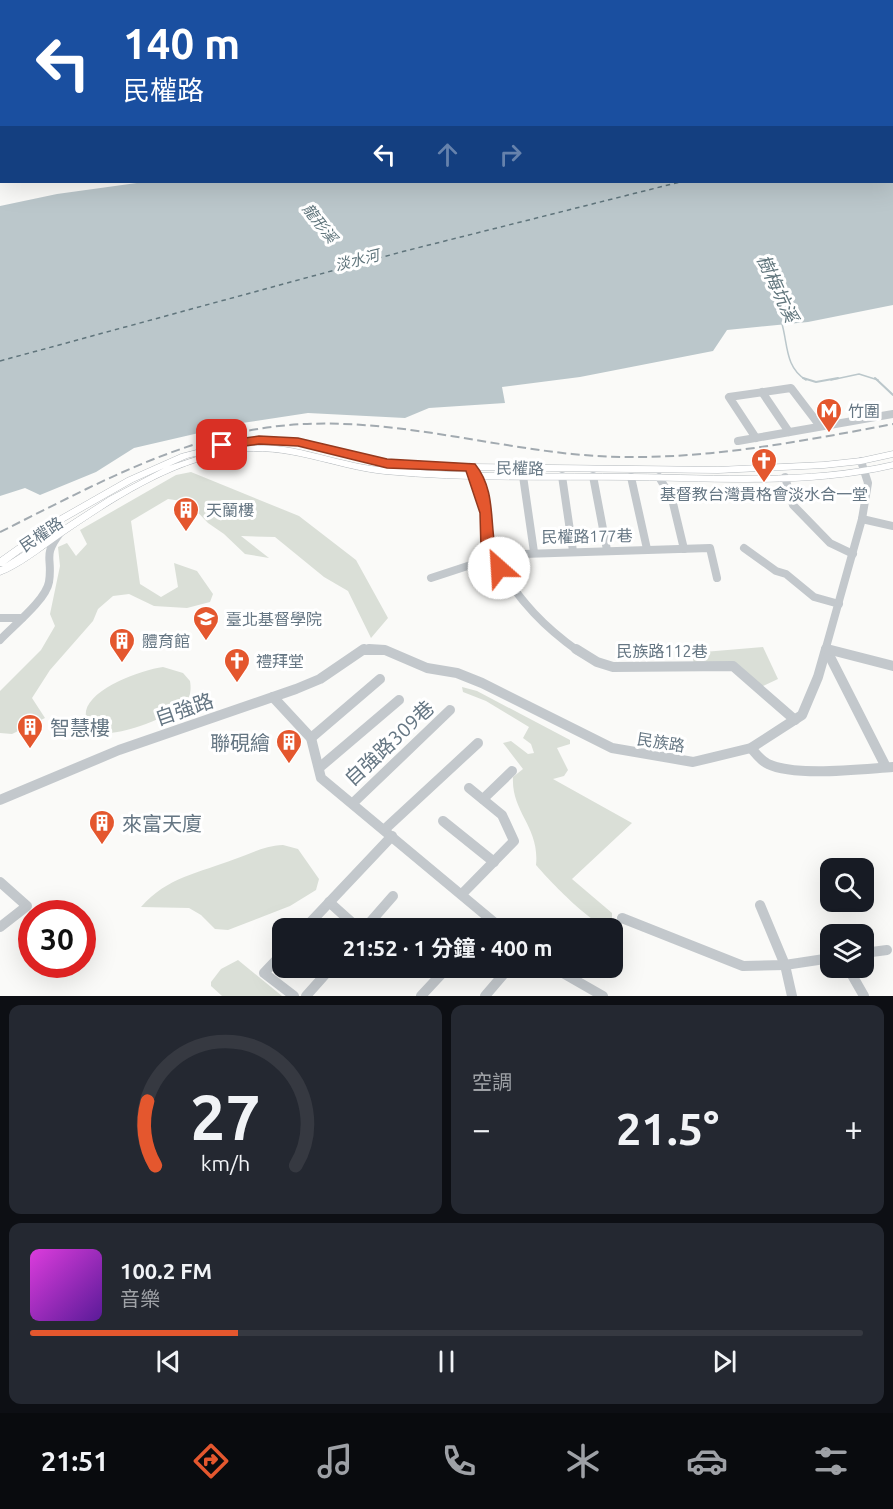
<!DOCTYPE html>
<html lang="zh-TW">
<head>
<meta charset="utf-8">
<style>
	body { margin:0; font-family:Ubuntu,"Noto Sans TC",sans-serif; background:#242831; color:#f1f3f6; height:100vh; display:flex; flex-direction:column; font-size:22px; white-space:nowrap }
	* { box-sizing:border-box; margin:0 }
	p { font-size:20px; color:#9ea1a6 }
	.icon { flex:none; width:33px; height:33px; fill:none; stroke:currentColor; stroke-width:2; stroke-linecap:round; stroke-linejoin:round }
	.map { position:relative; height:996px; overflow:hidden }
	.sheet { display:flex; flex-direction:column; gap:9px; padding:9px; background:#0d0f14; flex:1 }
	.sheet>* { flex:none }
	.hud { position:absolute; left:0px; top:0px; width:894px; height:183px; box-shadow:0 6px 24px #0002; background:#1a4fa0; color:#fff; overflow:hidden }
	.fabs { position:absolute; left:820px; top:858px; display:grid; gap:12px }
	.fabs a { display:grid; place-items:center; width:54px; height:54px; border-radius:12px; background:#171b24; box-shadow:0 6px 24px #0002; font-size:30px }
	.speed { position:absolute; left:18px; top:900px; display:flex; gap:12px; font-size:30px; font-weight:700; text-align:center }
	.speed>* { display:grid; place-content:center; width:78px; height:78px; border-radius:50%; background:#171b24; box-shadow:0 6px 24px #0002; line-height:1 }
	.speed .limit { border:9px solid #d22; background:#fff; color:#111 }
	.pin { position:absolute; display:grid; place-items:center; width:51px; height:51px; color:#fff; margin:-26px; border-radius:12px; box-shadow:0 3px 9px #0006 }
	.me { position:absolute; width:66px; margin:-33px; rotate:334deg; stroke-linejoin:round; filter:drop-shadow(0 0 4px #0008) }
	.turn { display:flex; align-items:center; gap:21px; height:126px; padding:0 24px; font-size:27px }
	.turn .icon { width:78px; height:78px; stroke-width:2.5 }
	.turn b { display:block; font-size:42px; line-height:51px }
	.lanes { display:flex; align-items:center; height:57px; padding:0 24px; background:#0003; justify-content:center; gap:30px; direction:ltr }
	.lanes .off { opacity:.35 }
	.big { font-size:45px; font-weight:700; line-height:1.1 }
	.sheet .widget { flex:1; display:flex; flex-direction:column; justify-content:center; gap:9px; min-width:0; padding:0 21px; border-radius:12px; background:#242831 }
	.sheet .dial { align-items:center; gap:0 }
	.dial svg { height:156px; overflow:visible; fill:none; stroke:#363941; stroke-width:7; stroke-linecap:round; text-anchor:middle }
	.dial text { fill:#f1f3f6; stroke:none }
	.song { display:flex; align-items:center; gap:18px }
	.cover { width:72px; height:72px; border-radius:9px; background:linear-gradient(135deg,hsl(300 70% 55%),hsl(270 70% 35%)) }
	.played { height:6px; border-radius:3px; background:linear-gradient(90deg,#e4572e 25%,#363941 25%) }
	.keys { display:flex; justify-content:space-around; direction:ltr }
	.heat { display:flex; justify-content:space-between; align-items:center; font-size:33px; direction:ltr }
	.sheet .tiles { flex:1; display:grid; gap:9px; grid-template-columns:1fr 1fr }
	.widget:last-child { grid-column:span 2 }
	.trip { position:absolute; left:272px; top:918px; width:351px; height:60px; border-radius:12px; background:#171b24; box-shadow:0 6px 24px #0002; font-weight:700; line-height:60px; text-align:center }
	.tab-bar { display:flex; height:96px; justify-content:space-around; align-items:center; background:#090b0e; color:#9ea1a6 }
	.tab-bar .icon { width:42px; height:42px }
	.tab-bar .active { color:#e4572e }
	.tab-bar b { font-size:27px; color:#f1f3f6 }
	.map>svg:first-child { display:block }
</style>
</head>
<body>
<div class="map">
<svg width="893" height="996" viewBox="0 0 893 996">
	<rect width="100%" height="100%" fill="#fafaf8"/>
	<g fill="#dadfd7">
		<polygon points="0,0 678,0 2,2 0,38"/>
		<polygon points="191,472 299,516 356,560 388,618 371,638 348,591 324,577 275,537 241,536 269,558 245,554 224,534 208,523 188,502 168,499 131,521 140,584 161,597 178,587 174,563 197,571 213,594 210,602 187,608 154,606 129,594 113,596 98,609 93,621 50,670 32,698 45,718 12,734 0,733 0,691 41,650 55,626 50,614 60,566 58,547 67,543 76,556 87,544 80,530 176,475"/>
		<polygon points="763,647 778,679 761,687 735,666 694,665 692,653"/>
		<path d="M163 667 183 673 190 681C191 687 191 694 188 699 178 715 111 741 95 731 88 727 85 719 86 711 91 688 141 670 163 667Z"/>
		<path d="M462 687 477 691 570 740V744L557 748 568 770 564 776 553 779 632 823 572 879 612 913V928C594 928 549 880 536 865 540 827 511 812 513 777L523 769 503 743 511 741 528 754 534 753 531 744 523 738 529 727 486 701 463 692Z"/>
		<path d="M283 845 298 849 319 879 316 890 290 906 228 930 215 929 201 915 189 908 141 907C167 877 199 873 235 859 252 853 264 846 283 845Z"/>
		<polygon points="238,960 282,996 222,996 211,986 211,982 221,969"/>
	</g>
	<polygon fill="#bbc7cb" points="879,0 893,0 893,305 808,322 727,330 713,351 580,377 502,387 505,403 429,408 405,418 308,413 242,423 134,448 96,472 40,495 25,488 0,496 0,206 57,194 144,182 892,182 892,2 874,1"/>
	<g fill="none" stroke-linecap="round" stroke-linejoin="round">
		<g stroke="#bbc7cb" stroke-width="1.5">
			<polyline points="537,0 540,2"/>
			<polyline points="775,0 779,2"/>
			<path d="M782 324C788 345 785 367 806 380"/>
			<polyline points="831,380 859,374 878,380"/>
		</g>
		<g stroke="#bbc7cb" stroke-width="2">
			<polyline points="803,378 816,382 838,378"/>
			<polyline points="875,378 893,395"/>
		</g>
		<polyline stroke="#60757c" stroke-width="1.5" stroke-dasharray="4.5 4" stroke-linecap="butt" points="0,361 405,251 680,182"/>
		<defs>
			<g id="major">
				<polygon points="743,0 750,0 748,2 740,2"/>
				<rect x="0" y="170" width="2" height="4"/>
				<path d="M240 439H298L387 460 470 464 718 467 824 462 861 458 893 451V457L861 464 824 468 718 473 470 470 387 466 298 445H240L187 458 169 466C203 454 238 443 275 446 299 448 322 456 346 461 365 466 384 468 404 469 480 475 555 473 631 474 719 475 806 482 893 462V468C807 488 720 481 633 480 550 479 467 482 385 474 334 469 286 444 234 453 169 463 112 502 59 538 42 550 19 568 0 575V567L3 566H0V558L55 519 127 478 181 454ZM164 468 109 497 5 564 61 523 133 482Z"/>
			</g>
		</defs>
		<use href="#major" stroke="#b5babe" stroke-width="1"/>
		<g stroke="#c3c8cc" stroke-width="4.5">
			<polyline points="770,0 773,2"/>
			<polyline points="369,2 374,0"/>
		</g>
		<g stroke="#c3c8cc" stroke-width="8">
			<polyline points="762,392 789,432"/>
			<polyline points="756,438 729,397 791,388 820,426"/>
			<polyline points="738,441 893,414"/>
			<path d="M470 467C489 489 483 520 488 547 489 554 496 561 499 567 522 603 543 626 578 651"/>
			<polyline points="523,476 534,552"/>
			<polyline points="562,476 573,551"/>
			<polyline points="593,476 607,550"/>
			<polyline points="631,477 647,549"/>
			<polyline points="659,477 672,499 684,549"/>
			<polyline points="785,477 793,505 830,543 853,554"/>
			<polyline points="862,519 893,526"/>
			<polyline points="744,548 776,571 786,574 814,597 839,604"/>
			<polyline points="491,555 710,548 717,578"/>
			<polyline points="431,578 492,558"/>
			<polyline points="0,618 22,618"/>
			<path d="M0 640C13 626 46 600 49 582 53 557 42 557 60 533"/>
			<polyline points="826,649 833,651"/>
			<polyline points="361,651 387,651"/>
			<polyline points="825,651 862,519 868,483 861,461"/>
		</g>
		<g stroke="#c3c8cc" stroke-width="10">
			<polyline points="369,649 385,650 427,668 457,673 482,683 612,748 693,762 751,748 802,715 818,677 826,649"/>
			<polyline points="576,649 597,662 613,667 733,666 795,720"/>
			<polyline points="826,649 886,767"/>
			<polyline points="827,649 893,666"/>
			<polyline points="273,697 311,738 321,778 501,928"/>
			<polyline points="311,738 380,679"/>
			<path d="M751 748C756 754 761 761 768 764 795 777 862 769 893 767"/>
			<polyline points="319,768 399,700"/>
			<polyline points="483,799 512,771"/>
			<polyline points="0,800 119,750 296,689 320,679 364,649"/>
			<polyline points="353,803 450,710"/>
			<polyline points="443,821 494,862"/>
			<polyline points="385,829 478,743"/>
			<polyline points="0,882 27,906 0,927"/>
			<polyline points="462,894 514,841 502,815 469,788"/>
			<polyline points="329,902 358,928"/>
			<polyline points="760,905 785,965 792,996"/>
			<polyline points="622,918 743,966 785,965 831,958"/>
			<polyline points="305,928 392,836"/>
			<polyline points="365,928 393,896"/>
			<polyline points="480,928 488,919"/>
			<polyline points="864,953 887,950"/>
			<polyline points="282,954 264,973 294,996"/>
			<polyline points="554,968 603,996"/>
			<polyline points="848,968 864,996"/>
			<polyline points="306,996 331,968"/>
			<polyline points="421,996 447,968"/>
			<polyline points="485,996 509,968"/>
		</g>
		<use href="#major" fill="#fff" fill-rule="evenodd"/>
		<path stroke="#a2aab0" stroke-width="2" stroke-dasharray="9 4.5" stroke-linecap="butt" d="M0 532C89 488 179 437 279 426 378 415 475 444 572 454 681 465 787 444 893 424"/>
	</g>
	<path fill="#e4572e" stroke="#94391e" stroke-width="1.5" d="M259 436 298 438 387 459 475 464C495 489 490 518 495 547 496 554 503 561 506 568L504 572H494L481 549 480 513 466 471 387 468 298 446 259 444 222 449 216 445 222 441Z"/>
	<defs>
		<symbol id="metro-pin" viewBox="-11 -11 22 30"><path d="M0 17L-7.5 6A9.5 9.5 0 1 1 7.5 6Z" fill="#e4572e" stroke="#fff"/><path d="M-5.5 5V-5H-3L0 0L3-5H5.5V5H3V-.5L0 4L-3-.5V5Z" fill="#fff"/></symbol>
		<symbol id="church-pin" viewBox="-11 -11 22 30"><path d="M0 17L-7.5 6A9.5 9.5 0 1 1 7.5 6Z" fill="#e4572e" stroke="#fff"/><path d="M-1.2-6h2.4v3.5h3.3v2.4h-3.3V6h-2.4V-.1h-3.3v-2.4h3.3Z" fill="#fff"/></symbol>
		<symbol id="building-pin" viewBox="-11 -11 22 30"><path d="M0 17L-7.5 6A9.5 9.5 0 1 1 7.5 6Z" fill="#e4572e" stroke="#fff"/><path d="M-4-6H4V6H1V3H-1V6H-4ZM-2.5-4.3h1.7v1.8h-1.7ZM.8-4.3h1.7v1.8H.8ZM-2.5-1h1.7V.8h-1.7ZM.8-1h1.7V.8H.8Z" fill="#fff"/></symbol>
		<symbol id="university-pin" viewBox="-11 -11 22 30"><path d="M0 17L-7.5 6A9.5 9.5 0 1 1 7.5 6Z" fill="#e4572e" stroke="#fff"/><path d="M0-5L7-2L0 1L-7-2ZM-4 1L0 2.5L4 1V4Q0 6-4 4Z" fill="#fff"/></symbol>
	</defs>
	<g fill-rule="evenodd">
		<use href="#metro-pin" x="814" y="396" width="30" height="40"/>
		<use href="#church-pin" x="749" y="446" width="30" height="40"/>
		<use href="#building-pin" x="171" y="495" width="30" height="40"/>
		<use href="#university-pin" x="191" y="604" width="30" height="40"/>
		<use href="#building-pin" x="107" y="626" width="30" height="40"/>
		<use href="#church-pin" x="222" y="646" width="30" height="40"/>
		<use href="#building-pin" x="15" y="712" width="30" height="40"/>
		<use href="#building-pin" x="274" y="727" width="30" height="40"/>
		<use href="#building-pin" x="87" y="808" width="30" height="40"/>
	</g>
	<g text-anchor="middle" dominant-baseline="central" stroke-width="6" stroke-linejoin="round" paint-order="stroke">
		<g font-size="15" font-style="italic" fill="#60757c" stroke="#fff">
			<text transform="translate(320 223) rotate(52)">龍形溪</text>
			<text transform="translate(357 260) rotate(-14)">淡水河</text>
		</g>
		<g font-size="16" fill="#657683" stroke="#fff" text-anchor="start">
			<text x="848" y="411">竹圍</text>
			<text x="764" y="494" text-anchor="middle">基督教台灣貴格會淡水合一堂</text>
			<text x="206" y="510">天蘭樓</text>
			<text x="226" y="619">臺北基督學院</text>
			<text x="142" y="641">體育館</text>
			<text x="256" y="661">禮拜堂</text>
		</g>
		<g font-size="16" fill="#657683" stroke="#fff">
			<text transform="translate(520 468) rotate(1)">民權路</text>
			<text transform="translate(41 534) rotate(-34)">民權路</text>
			<text transform="translate(587 536) rotate(-1)">民權路177巷</text>
			<text x="662" y="651">民族路112巷</text>
			<text transform="translate(661 742) rotate(9)">民族路</text>
		</g>
		<g font-size="18" font-style="italic" fill="#60757c" stroke="#fff">
			<text transform="translate(778 288) rotate(65)">樹梅坑溪</text>
		</g>
		<g font-size="20" fill="#657683" stroke="#fff">
			<text transform="translate(184 709) rotate(-19)">自強路</text>
			<text transform="translate(389 743) rotate(-43)">自強路309巷</text>
		</g>
		<g font-size="20" fill="#657683" stroke="#fff" text-anchor="start">
			<text x="50" y="727">智慧樓</text>
			<text x="270" y="742" text-anchor="end">聯硯繪</text>
			<text x="122" y="823">來富天廈</text>
		</g>
	</g>
</svg>
<div class="fabs">
<a><svg class="icon" aria-label="search" viewBox="0 0 24 24"><circle cx="10" cy="10" r="6"/><path d="M15 15l6 6"/></svg></a>
<a><svg class="icon" aria-label="layers" viewBox="0 0 24 24"><path d="M12 4l9 5-9 5-9-5zM3 14l9 5 9-5"/></svg></a>
</div>
<div class="speed"><div class="limit">30</div></div>
<div class="pin" style="left:222px;top:445px;background:#d93025"><svg class="icon" aria-label="arrive" viewBox="0 0 24 24"><path d="M6 21V4h12l-3 4 3 4H6"/></svg></div>
<svg class="me" style="left:499px;top:568px" viewBox="-20 -20 40 40"><circle r="19" fill="#fff"/><path d="M0-13L10 11 0 6-10 11z" fill="#e4572e"/></svg>
<div class="trip">21:52 · 1 分鐘 · 400 m</div>
<div class="hud">
<div class="turn"><svg class="icon" aria-label="left" viewBox="0 0 24 24"><path d="M17 20v-9H6M10 6l-5 5 5 5"/></svg><div><b>140 m</b>民權路</div></div>
<div class="lanes"><svg class="icon" aria-label="left" viewBox="0 0 24 24"><path d="M17 20v-9H6M10 6l-5 5 5 5"/></svg><svg class="icon off" aria-label="ahead" viewBox="0 0 24 24"><path d="M12 20V5M6 11l6-6 6 6"/></svg><svg class="icon off" aria-label="right" viewBox="0 0 24 24"><path d="M7 20v-9h11M14 6l5 5-5 5"/></svg></div>
</div>
</div>
<section class="sheet">
<div class="tiles">
<div class="widget dial"><svg viewBox="0 0 100 80">
<path d="M14 69A42 42 0 1 1 86 69"/>
<path d="M14 69A42 42 0 0 1 10 36" stroke="#e4572e"/>
<text x="50" y="56" font-size="32" font-weight="700">27</text>
<text x="50" y="72" font-size="11">km/h</text>
</svg></div>
<div class="widget"><p>空調</p>
<div class="heat"><a>−</a><b class="big">21.5°</b><a>+</a></div>
</div>
<div class="widget">
<div class="song"><i class="cover"></i><div><b>100.2 FM</b><p>音樂</p></div></div>
<div class="played"></div>
<div class="keys"><svg class="icon" aria-label="previous" viewBox="0 0 24 24"><path d="M18 5L8 12l10 7zM5 5v14"/></svg><svg class="icon" aria-label="pause" viewBox="0 0 24 24"><path d="M8 5v14M16 5v14"/></svg><svg class="icon" aria-label="next" viewBox="0 0 24 24"><path d="M6 5l10 7-10 7zM19 5v14"/></svg></div>
</div>
</div>
</section>
<nav class="tab-bar">
<b>21:51</b>
<svg class="icon active" aria-label="directions" viewBox="0 0 24 24"><path d="M12 3l9 9-9 9-9-9zM9 14v-3h6M13 9l2 2-2 2"/></svg>
<svg class="icon" aria-label="music" viewBox="0 0 24 24"><path d="M9 18V5l10-2v13"/><circle cx="6" cy="18" r="3"/><circle cx="16" cy="16" r="3"/></svg>
<svg class="icon" aria-label="phone" viewBox="0 0 24 24"><path d="M5 4h4l2 5-3 2q2 4 5 5l2-3 5 2v4C11 20 4 13 5 4z"/></svg>
<svg class="icon" aria-label="climate" viewBox="0 0 24 24"><path d="M12 3v18M4 7l16 10M4 17L20 7"/></svg>
<svg class="icon" aria-label="car" viewBox="0 0 24 24"><path d="M5 17H2v-5l4-1 3-4h7l3 4 3 1v5h-3M9 17h6M6 11h13"/><circle cx="7" cy="17" r="2"/><circle cx="17" cy="17" r="2"/></svg>
<svg class="icon" aria-label="filters" viewBox="0 0 24 24"><path d="M4 7h16M4 17h16"/><circle cx="9" cy="7" r="2"/><circle cx="15" cy="17" r="2"/></svg>
</nav>
</body>
</html>
